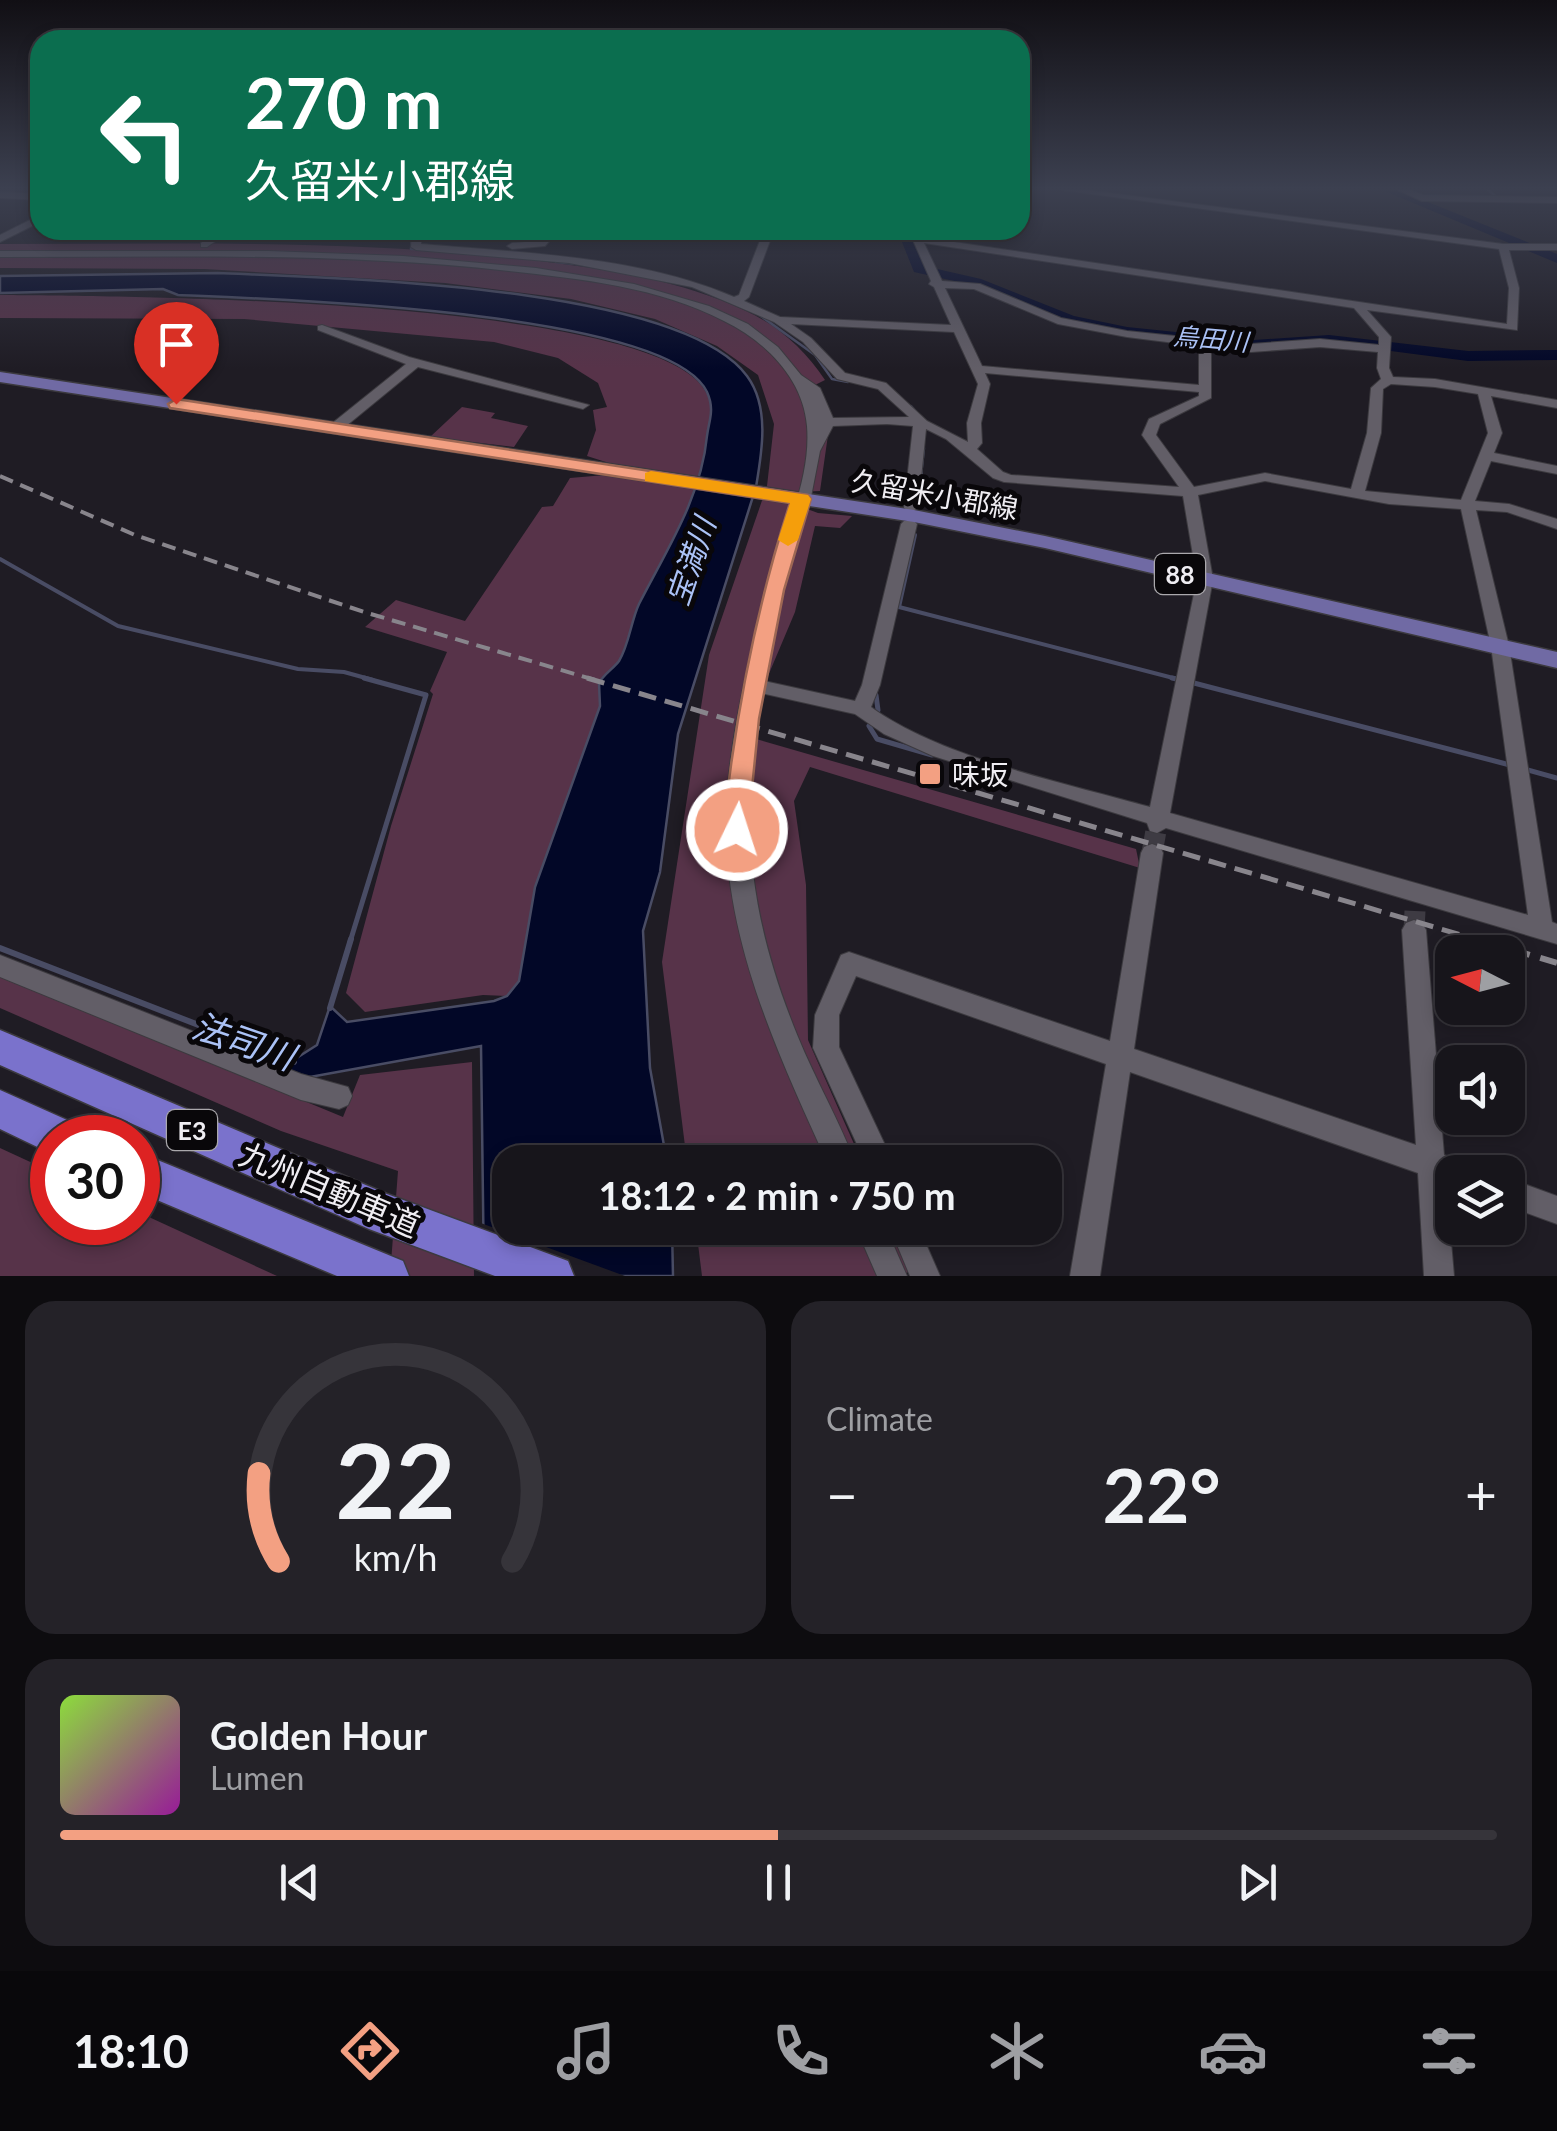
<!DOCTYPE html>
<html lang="en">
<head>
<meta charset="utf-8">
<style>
	body { margin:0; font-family:Lato,"Noto Sans JP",sans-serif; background:#242228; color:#f1f3f6; height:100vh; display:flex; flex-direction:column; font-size:38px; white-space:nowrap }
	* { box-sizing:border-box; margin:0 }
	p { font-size:32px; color:#9e9fa3 }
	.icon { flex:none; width:55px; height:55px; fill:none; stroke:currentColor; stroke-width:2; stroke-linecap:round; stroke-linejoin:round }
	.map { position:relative; height:1276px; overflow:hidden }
	.details { display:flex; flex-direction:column; gap:25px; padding:25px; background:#0d0c0f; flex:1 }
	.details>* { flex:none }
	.guide { position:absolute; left:30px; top:30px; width:1000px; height:210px; border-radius:30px; box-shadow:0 5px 15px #0003,0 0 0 2px #36343a; background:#0b6e4f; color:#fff; overflow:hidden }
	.needle { width:65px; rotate:276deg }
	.controls { position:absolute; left:1435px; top:935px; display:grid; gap:20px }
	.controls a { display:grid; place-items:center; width:90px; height:90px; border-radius:20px; background:#17151b; box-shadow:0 5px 15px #0003,0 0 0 2px #36343a; font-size:50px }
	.speed { position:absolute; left:30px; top:1115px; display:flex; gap:20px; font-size:50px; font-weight:700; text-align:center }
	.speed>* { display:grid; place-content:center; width:130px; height:130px; border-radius:50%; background:#17151b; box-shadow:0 5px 15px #0003,0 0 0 2px #36343a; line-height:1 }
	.speed .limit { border:15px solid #d22; background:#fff; color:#111 }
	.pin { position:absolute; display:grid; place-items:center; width:85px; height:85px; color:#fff; margin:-102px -42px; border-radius:50% 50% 50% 0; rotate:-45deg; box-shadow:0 0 10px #0007 }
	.pin .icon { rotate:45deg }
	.me { position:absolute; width:110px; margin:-55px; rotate:4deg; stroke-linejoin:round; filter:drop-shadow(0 0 8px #0008) }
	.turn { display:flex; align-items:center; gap:35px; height:210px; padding:0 50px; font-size:45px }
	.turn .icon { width:130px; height:130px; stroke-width:2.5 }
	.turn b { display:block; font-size:70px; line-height:85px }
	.big { font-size:75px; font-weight:700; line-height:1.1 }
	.details .card { flex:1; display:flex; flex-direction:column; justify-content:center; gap:15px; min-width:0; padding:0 35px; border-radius:30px; background:#242228 }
	.details .dial { align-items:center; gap:0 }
	.dial svg { height:260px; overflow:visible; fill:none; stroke:#36343a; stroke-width:7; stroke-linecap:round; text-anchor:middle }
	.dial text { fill:#f1f3f6; stroke:none }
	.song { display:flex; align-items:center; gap:30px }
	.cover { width:120px; height:120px; border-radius:15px; background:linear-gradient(135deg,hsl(90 70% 55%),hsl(300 70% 35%)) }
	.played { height:10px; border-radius:5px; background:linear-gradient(90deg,#f3a082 50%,#36343a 50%) }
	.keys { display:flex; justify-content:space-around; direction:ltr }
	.heat { display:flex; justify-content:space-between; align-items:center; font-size:55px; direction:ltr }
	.details .tiles { flex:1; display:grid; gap:25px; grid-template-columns:1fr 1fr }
	.card:last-child { grid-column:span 2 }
	.trip { position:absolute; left:492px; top:1145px; width:570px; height:100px; border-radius:30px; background:#17151b; box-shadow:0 5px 15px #0003,0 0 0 2px #36343a; font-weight:700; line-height:100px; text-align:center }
	.tab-bar { display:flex; height:160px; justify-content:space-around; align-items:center; background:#09080b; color:#9e9fa3 }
	.tab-bar .icon { width:70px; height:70px }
	.tab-bar .selected { color:#f3a082 }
	.tab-bar b { font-size:45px; color:#f1f3f6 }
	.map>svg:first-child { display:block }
</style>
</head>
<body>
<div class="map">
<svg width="1557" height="1276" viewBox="0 0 1557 1276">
	<rect width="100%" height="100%" fill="#1f1c24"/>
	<g fill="#573349">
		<path d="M0 244C180 244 361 239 540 261 610 270 681 280 746 311 779 326 805 350 825 380L811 387 828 435 820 491 796 492 791 503 818 513 852 516 840 528 815 526 795 612 768 676 749 677 739 734 1136 849 1140 868 810 767 794 801 806 885 808 1040 862 1162H687L662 962 709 655 767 486 774 424 758 375 717 346 655 319 571 299 445 283 204 269 0 268Z"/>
		<path d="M0 295C111 296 665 298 707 394 731 446 663 555 639 604 631 621 629 645 619 661 613 669 604 674 599 683L600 706 535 887 519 981 507 996 483 995 365 1012 346 993 391 826 433 694 430 691 447 652 365 627 396 600 465 621 542 507 553 506 570 478 605 475 612 464 587 456 596 430 593 410 607 407 598 383 558 358 494 342 244 319 0 318Z"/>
		<polygon points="462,407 495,413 491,418 528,426 514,447 430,437"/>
		<polygon points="0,975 343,1117 360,1075 472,1062 474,1276 390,1276 398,1171 281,1131 0,1008"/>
		<polygon points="0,1148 52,1172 52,1222 138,1222 138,1212 277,1276 0,1276"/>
		<polygon points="696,1228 891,1228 910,1271 900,1276 702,1276"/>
	</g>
	<path fill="#020727" stroke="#494c64" stroke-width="2.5" d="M218 273C329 278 679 284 747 376 770 407 762 452 756 487L678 734 660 872 643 931 650 1068 667 1162H510V1228H672L673 1276H484L481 1046 310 1077 285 1073 295 1059 317 1045 330 1006 347 1022 494 1001 507 996 519 981 535 887 600 706 599 683C604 674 613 669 619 661 629 645 631 621 639 604 667 549 701 498 707 436 709 420 715 410 707 392 668 310 270 299 178 295L163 289 0 293V276Z"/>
	<polygon fill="#1f1c24" points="478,1222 625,1276 479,1276"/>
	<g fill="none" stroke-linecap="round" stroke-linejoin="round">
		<g stroke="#494c64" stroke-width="2.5">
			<polyline points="1488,190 1498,198"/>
			<polyline points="412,230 411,249 417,249"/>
			<polyline points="556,262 577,264"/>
			<polyline points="758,314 815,355 832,379 848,382"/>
			<polyline points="911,406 927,424"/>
			<polyline points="921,476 924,448"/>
		</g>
		<g stroke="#494c64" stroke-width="4">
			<polyline points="919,493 921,473"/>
			<polyline points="915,535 899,607 1181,680"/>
			<polyline points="0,559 118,626 298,669 344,672 373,680"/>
		</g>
		<g stroke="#494c64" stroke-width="5">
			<polyline points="1172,678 1181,680"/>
			<polyline points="1190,682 1510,765"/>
			<polyline points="876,695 878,710"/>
			<polyline points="869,726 877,739 932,755"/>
			<polyline points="1524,769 1557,778"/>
			<polyline points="350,942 426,695 364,678"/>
		</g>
		<g stroke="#494c64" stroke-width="6">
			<polyline points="0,948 294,1062"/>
			<polyline points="330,1008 351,939"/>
		</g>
		<g fill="#020727" fill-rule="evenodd">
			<polygon points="1382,190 1398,190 1557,254 1557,263"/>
			<polygon points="890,230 903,230 914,241 924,266 981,279 1074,316 1127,327 1254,340 1329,335 1468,351 1557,350 1557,360 1468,361 1329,343 1254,350 1127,335 1065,323 972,285 914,272 902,242"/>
		</g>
		<g stroke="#3e3b43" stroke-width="21" stroke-dasharray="21 10" stroke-linecap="butt">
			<polyline points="1152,853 1157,825"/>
			<polyline points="1414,930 1415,911"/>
		</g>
		<defs>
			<g id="minor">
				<path d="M1062 190H1087L1503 244H1557V250H1509L1519 288 1517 330 1367 310 1391 337 1389 368 1393 377 1435 379 1557 400V408L1491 396 1502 433 1494 453 1557 466V474L1491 461 1475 501 1509 504 1557 519V529L1507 512 1476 510 1509 646 1552 922 1557 924V944L1166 828 1157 833 1150 831 1147 823 933 756 884 734 855 714 761 693C739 822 748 915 798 1037 815 1079 839 1120 855 1162H827C779 1056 727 946 726 827 726 753 745 679 761 608 775 548 812 488 807 426 803 378 765 341 724 321 659 287 581 279 509 271 340 252 170 257 0 257V251H268L403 256 536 268 634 284 709 306 748 324 778 347 801 375 820 388 833 418 909 417 878 389 837 379 803 342 774 322 692 287 569 263 416 250 411 247 412 230H422L421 244C524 253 639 256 734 297L739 295 764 230H774L749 297 744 301 780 317 951 325 934 287 929 284 931 281 913 240 903 230H913L920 237 1507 324 1509 288 1499 249ZM924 243 1354 308 1379 337V345L1320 339 1251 344 1127 331 1061 318 980 284 942 281ZM945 288 974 289 1058 324 1127 337 1199 346V385L982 366ZM791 324 954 332 978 384 967 423 968 442 927 421 886 383 845 373 811 338ZM1211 347 1251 352 1320 347 1378 352 1377 368 1381 379 1371 388 1367 433 1351 489 1265 473 1194 487 1156 435 1160 424 1211 398ZM985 373 1199 392V396L1149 419 1142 435 1179 487 1011 475 1003 472 977 449 982 443 981 423 990 384ZM1391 384 1435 387 1478 394 1488 433 1461 500 1365 491 1381 433 1383 389ZM887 424 913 426 904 508 911 512 918 508 926 429 946 439 993 478 1004 482 1183 496 1197 579 1150 807C1066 783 941 758 871 707L880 685 917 524 914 521H904L901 524 862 685 855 701 764 681 783 585 811 497 820 451 833 426ZM1265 481 1389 504 1461 509 1491 646 1528 915 1170 813 1213 579 1198 495Z"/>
				<polygon points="1398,190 1410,190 1423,195 1557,197 1557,203 1422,201"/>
				<polygon points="0,192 40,194 40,200 0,198"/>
				<polygon points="40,215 40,222 0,242 0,235"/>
				<polygon points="220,230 231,230 207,247 201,247 201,243"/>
				<polygon points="549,230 559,230 545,246 512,249 507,246 512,243 539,241"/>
				<polygon points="322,325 409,357 589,405 583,409 418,367 340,431 330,431 330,425 406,364 318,330 318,326"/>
				<polygon points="1152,844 1160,847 1163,853 1134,1049 1416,1145 1402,930 1406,923 1414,920 1422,923 1426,930 1444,1155 1464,1162 1468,1172 1452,1172 1452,1185 1446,1183 1454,1276 1424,1276 1418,1173 1130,1072 1100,1276 1070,1276 1106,1064 856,976 839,1015 839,1047 893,1162 865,1162 813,1048 815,1015 841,955 849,952 1110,1041 1141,853 1144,847"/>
				<polygon points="0,955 301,1074 348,1087 352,1096 348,1105 339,1109 301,1100 0,977"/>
				<polygon points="1508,1178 1557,1196 1557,1224 1508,1206"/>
				<polygon points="856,1228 886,1228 907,1276 877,1276"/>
				<polygon points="890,1228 919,1228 940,1276 910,1276"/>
			</g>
			<polygon id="major" points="0,372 914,510 1045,536 1557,652 1557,668 1045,548 914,522 0,382"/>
			<g id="highway">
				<polygon points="0,1030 387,1194 568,1261 574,1276 495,1276 369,1229 0,1065"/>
				<polygon points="0,1090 76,1124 81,1138 52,1138 52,1154 0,1129"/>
				<polygon points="138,1152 403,1261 409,1276 337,1276 138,1192"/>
			</g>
		</defs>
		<use href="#minor" stroke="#3c3a3f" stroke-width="2"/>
		<use href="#major" stroke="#3c3a3f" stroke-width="3"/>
		<use href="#highway" stroke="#3c3a3f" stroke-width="3"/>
		<use href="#minor" fill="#625e67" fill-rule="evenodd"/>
		<use href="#major" fill="#706aa4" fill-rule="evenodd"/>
		<use href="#highway" fill="#7a72cc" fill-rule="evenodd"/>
		<polyline stroke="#88858c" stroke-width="4" stroke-dasharray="14 8" stroke-linecap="butt" points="0,476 135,535 364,612 595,680"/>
		<polyline stroke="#88858c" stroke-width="5" stroke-dasharray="18 9" stroke-linecap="butt" points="587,678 1485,942"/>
		<polyline stroke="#88858c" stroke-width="6" stroke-dasharray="22 11" stroke-linecap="butt" points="1477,939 1557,963"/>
	</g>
	<linearGradient id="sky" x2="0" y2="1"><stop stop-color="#110f14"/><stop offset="0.51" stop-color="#3c4050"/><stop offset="1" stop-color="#3c4050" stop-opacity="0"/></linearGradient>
	<rect width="1557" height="369" fill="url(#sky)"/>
	<path fill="#f3a082" stroke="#9e6854" stroke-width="2.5" d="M176 399 808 495 811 499 784 590 759 719 747 838H727L723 830C735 717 755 611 790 503L170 408 168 404Z"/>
	<polygon fill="#f59e0b" points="651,471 808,495 811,499 798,540 788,546 778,540 790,503 645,481 645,473"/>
	<rect fill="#f3a082" stroke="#09070a" stroke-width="4" x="918" y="762" width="24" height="24" rx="5"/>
	<g text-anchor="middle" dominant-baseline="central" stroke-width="10" stroke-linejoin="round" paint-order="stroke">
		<g font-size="25" font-style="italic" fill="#abc2f6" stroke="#09070a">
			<text transform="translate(1211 338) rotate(5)">烏田川</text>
		</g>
		<g fill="#09070a" stroke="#aaa8ac" stroke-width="2.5">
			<rect x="1155" y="554" width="50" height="40" rx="8"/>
			<rect x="167" y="1110" width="50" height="40" rx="8"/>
		</g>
		<g font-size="25" font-weight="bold" fill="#efedf2">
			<text x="1180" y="574">88</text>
			<text x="192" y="1130">E3</text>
		</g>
		<g font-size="28" fill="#efedf2" stroke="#09070a">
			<text transform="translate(935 494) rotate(10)">久留米小郡線</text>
		</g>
		<g font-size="28" fill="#efedf2" stroke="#09070a" text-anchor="start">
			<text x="952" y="774">味坂</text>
		</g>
		<g font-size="30" font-style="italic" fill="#abc2f6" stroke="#09070a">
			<text transform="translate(690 561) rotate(-71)">宝満川</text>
		</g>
		<g font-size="32" fill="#efedf2" stroke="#09070a">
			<text transform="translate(330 1189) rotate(23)">九州自動車道</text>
		</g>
		<g font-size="35" font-style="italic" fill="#abc2f6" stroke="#09070a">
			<text transform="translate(244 1040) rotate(19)">法司川</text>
		</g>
	</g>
</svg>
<div class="controls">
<a><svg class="needle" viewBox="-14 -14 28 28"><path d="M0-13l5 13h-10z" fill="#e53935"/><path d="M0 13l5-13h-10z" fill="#9e9fa3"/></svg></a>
<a><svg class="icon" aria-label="sound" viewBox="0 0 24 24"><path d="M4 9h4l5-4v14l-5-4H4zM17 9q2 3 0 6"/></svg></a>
<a><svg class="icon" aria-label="layers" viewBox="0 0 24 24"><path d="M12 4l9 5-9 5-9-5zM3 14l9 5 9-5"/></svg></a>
</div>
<div class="speed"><div class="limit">30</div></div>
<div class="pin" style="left:176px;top:404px;background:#d93025"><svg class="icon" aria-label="arrive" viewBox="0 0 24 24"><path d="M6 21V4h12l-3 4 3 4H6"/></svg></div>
<svg class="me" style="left:737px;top:830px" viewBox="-20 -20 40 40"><circle r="17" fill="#f3a082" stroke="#fff" stroke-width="3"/><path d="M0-11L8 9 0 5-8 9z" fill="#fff"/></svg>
<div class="trip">18:12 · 2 min · 750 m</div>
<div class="guide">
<div class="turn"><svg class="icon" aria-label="left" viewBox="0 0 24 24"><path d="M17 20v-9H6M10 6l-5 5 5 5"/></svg><div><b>270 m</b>久留米小郡線</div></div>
</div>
</div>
<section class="details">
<div class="tiles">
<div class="card dial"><svg viewBox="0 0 100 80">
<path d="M14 69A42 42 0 1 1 86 69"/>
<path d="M14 69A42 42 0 0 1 8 42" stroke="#f3a082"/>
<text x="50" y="56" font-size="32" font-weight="700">22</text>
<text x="50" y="72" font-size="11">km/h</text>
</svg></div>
<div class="card"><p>Climate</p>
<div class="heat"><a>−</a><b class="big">22°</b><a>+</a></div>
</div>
<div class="card">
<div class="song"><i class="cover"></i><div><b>Golden Hour</b><p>Lumen</p></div></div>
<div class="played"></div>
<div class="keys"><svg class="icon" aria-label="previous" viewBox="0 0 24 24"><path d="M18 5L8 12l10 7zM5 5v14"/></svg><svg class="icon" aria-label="pause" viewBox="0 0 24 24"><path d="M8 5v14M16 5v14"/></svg><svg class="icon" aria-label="next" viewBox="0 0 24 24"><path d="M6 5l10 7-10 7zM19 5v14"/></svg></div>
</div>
</div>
</section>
<nav class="tab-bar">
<b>18:10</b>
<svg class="icon selected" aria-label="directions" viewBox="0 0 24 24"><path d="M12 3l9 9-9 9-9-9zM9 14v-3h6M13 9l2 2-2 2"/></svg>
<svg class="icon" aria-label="music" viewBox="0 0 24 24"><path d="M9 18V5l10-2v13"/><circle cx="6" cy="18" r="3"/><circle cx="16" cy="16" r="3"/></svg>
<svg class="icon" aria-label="phone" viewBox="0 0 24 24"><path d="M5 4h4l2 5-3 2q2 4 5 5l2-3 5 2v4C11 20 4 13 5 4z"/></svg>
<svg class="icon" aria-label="climate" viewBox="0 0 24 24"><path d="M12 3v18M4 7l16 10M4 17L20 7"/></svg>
<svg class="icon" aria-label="car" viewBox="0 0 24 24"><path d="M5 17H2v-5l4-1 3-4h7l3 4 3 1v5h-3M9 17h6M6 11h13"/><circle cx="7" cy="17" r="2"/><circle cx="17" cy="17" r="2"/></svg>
<svg class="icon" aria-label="filters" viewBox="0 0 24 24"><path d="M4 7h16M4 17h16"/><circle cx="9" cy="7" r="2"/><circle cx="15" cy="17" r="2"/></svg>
</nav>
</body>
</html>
